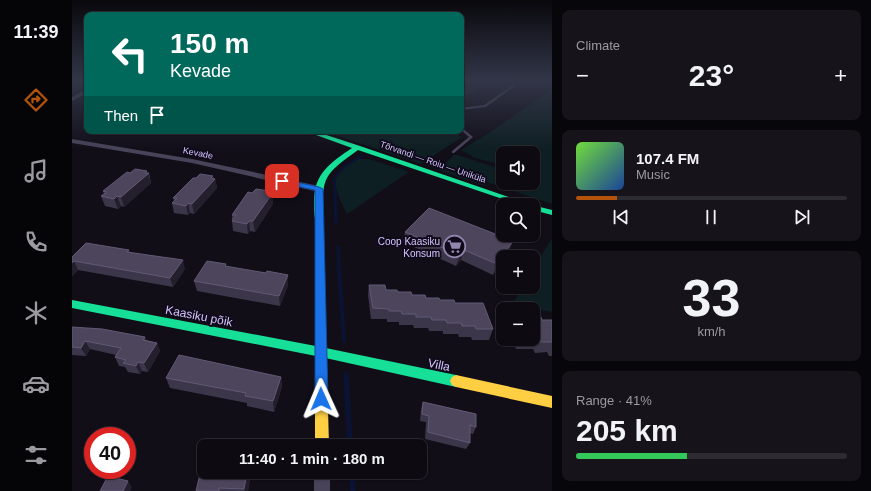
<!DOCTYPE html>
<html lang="en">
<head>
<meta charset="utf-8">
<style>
	body { margin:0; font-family:Helvetica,sans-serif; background:#16131b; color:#f1f3f6; height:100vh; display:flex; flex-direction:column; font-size:15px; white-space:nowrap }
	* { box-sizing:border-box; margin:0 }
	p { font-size:13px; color:#9a9a9f }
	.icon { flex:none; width:22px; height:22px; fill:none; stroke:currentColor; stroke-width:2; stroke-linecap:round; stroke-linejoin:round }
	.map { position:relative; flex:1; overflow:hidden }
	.drawer { display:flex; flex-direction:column; gap:10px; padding:10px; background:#07060a; width:319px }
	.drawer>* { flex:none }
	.guide { position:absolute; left:12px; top:12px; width:380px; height:122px; border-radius:8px; box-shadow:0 1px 3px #0004,0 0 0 1px #2d2b32; background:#00695c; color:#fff; overflow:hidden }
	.tools { position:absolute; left:424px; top:146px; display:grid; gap:8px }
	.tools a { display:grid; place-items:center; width:44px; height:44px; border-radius:8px; background:#0d0a12; box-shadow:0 1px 3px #0004,0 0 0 1px #2d2b32; font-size:20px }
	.speed { position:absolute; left:12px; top:427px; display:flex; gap:8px; font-size:20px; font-weight:700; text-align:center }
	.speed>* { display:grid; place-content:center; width:52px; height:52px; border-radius:50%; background:#0d0a12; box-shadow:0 1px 3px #0004,0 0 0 1px #2d2b32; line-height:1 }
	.speed .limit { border:6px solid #d22; background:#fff; color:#111 }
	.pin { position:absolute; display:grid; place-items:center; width:34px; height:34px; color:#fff; margin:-17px; border-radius:8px; box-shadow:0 2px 6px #0006 }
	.me { position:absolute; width:44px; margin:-22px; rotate:359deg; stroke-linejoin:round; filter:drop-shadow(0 0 3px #0008) }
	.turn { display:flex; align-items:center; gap:14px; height:84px; padding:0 20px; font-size:18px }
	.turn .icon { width:52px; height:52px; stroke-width:2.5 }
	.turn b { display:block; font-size:28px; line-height:34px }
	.then { display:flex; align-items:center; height:38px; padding:0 20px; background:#0003; gap:8px; font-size:15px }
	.big { font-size:30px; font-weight:800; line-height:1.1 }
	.drawer .card { flex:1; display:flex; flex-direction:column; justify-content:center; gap:6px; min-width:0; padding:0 14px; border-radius:8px; background:#16131b }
	.drawer .dial { align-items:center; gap:0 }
	.dial b { font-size:52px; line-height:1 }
	.song { display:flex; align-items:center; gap:12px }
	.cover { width:48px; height:48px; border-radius:6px; background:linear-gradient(135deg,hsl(100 70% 55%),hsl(220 70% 35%)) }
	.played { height:4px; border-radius:2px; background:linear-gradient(90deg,#b45309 15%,#2d2b32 15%) }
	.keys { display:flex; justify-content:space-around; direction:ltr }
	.heat { display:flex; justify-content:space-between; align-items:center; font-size:22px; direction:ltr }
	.charge { height:6px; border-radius:3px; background:linear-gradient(90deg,#34c759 41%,#2d2b32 0) }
	.trip { position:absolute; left:125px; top:439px; width:230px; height:40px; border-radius:8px; background:#0d0a12; box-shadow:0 1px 3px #0004,0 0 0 1px #2d2b32; font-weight:800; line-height:40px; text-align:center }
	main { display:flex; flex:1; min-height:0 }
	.menu { display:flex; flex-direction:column; width:72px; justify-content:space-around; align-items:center; background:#050407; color:#9a9a9f }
	.menu .icon { width:28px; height:28px }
	.menu .selected { color:#b45309 }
	.menu b { font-size:18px; color:#f1f3f6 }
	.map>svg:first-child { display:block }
</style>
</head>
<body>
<main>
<nav class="menu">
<b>11:39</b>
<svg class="icon selected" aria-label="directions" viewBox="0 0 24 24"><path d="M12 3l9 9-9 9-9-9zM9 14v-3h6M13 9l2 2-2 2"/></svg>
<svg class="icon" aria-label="music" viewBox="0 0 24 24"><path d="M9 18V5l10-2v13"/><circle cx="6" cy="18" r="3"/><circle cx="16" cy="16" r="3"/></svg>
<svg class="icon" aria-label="phone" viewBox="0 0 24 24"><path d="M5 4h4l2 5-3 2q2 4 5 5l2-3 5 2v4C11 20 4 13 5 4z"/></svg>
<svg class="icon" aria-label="climate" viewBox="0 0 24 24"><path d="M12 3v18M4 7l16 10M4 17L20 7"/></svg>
<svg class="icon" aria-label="car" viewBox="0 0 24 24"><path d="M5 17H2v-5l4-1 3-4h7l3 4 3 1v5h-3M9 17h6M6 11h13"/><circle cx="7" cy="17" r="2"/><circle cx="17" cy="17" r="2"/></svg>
<svg class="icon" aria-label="filters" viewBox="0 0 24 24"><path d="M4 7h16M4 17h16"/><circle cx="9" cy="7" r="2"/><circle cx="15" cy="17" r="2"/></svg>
</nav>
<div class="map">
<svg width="480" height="491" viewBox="0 0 480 491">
	<rect width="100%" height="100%" fill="#110e18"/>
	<g fill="#0e1f23">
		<polygon points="389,81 403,81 400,88 403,93 389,95"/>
		<polygon points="480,89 480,204 415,182 413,186 366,170 382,155 386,155 428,169 431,166 431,183 461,183 461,153 431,153 431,165 403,158 389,150 417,133"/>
		<polygon points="252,131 377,131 390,137 349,164"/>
		<path d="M286 159H297L337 172 275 214C263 189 253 172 286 159Z"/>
		<polygon points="480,238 480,312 440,305 451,287 461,287 461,270"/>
	</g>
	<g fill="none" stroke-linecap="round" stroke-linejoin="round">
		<polyline stroke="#0a1333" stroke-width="2.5" points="263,191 262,179 272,167 290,156"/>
		<g stroke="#0a1333" stroke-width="3.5">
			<polyline points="263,190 264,222"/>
			<polyline points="266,247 267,269"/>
		</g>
		<polyline stroke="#0a1333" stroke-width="4" points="267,268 272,341"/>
		<g stroke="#0a1333" stroke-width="5.5">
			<polyline points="274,375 278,446"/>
			<polyline points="280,472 281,491"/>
		</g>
		<g fill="#474359" fill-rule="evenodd">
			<polygon points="441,85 443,86 414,107 389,110 389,108 412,105"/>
			<polygon points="389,127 401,137 382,153 380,153 380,151 397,137 389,130"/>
		</g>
		<g fill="#474359" fill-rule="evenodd">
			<polygon points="15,89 15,93 0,101 0,97"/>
			<polygon points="0,139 120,159 247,186 251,189 247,192 120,163 0,143"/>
			<rect x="242" y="472" width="16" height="19"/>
		</g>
		<g fill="#16e098" fill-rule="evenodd">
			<path d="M233 131H242L288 146 460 205 480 210V215L461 210V205H448L286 150C251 175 250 177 251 220L247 223 244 222C242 217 242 209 242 204 241 174 258 163 280 148Z"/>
			<polygon points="0,300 249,347 384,375 388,377 390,381 388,385 384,387 249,357 0,308"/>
		</g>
		<g fill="#ffcf43" fill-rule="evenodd">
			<polygon points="247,217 251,220 257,446 243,446 243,220"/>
			<polygon points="384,375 480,396 480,408 384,387 380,385 378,381 380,377"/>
		</g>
	</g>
	<g fill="#3b3649">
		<polygon points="58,173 77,173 79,183 52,207 49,206 46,209 33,206 29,196 32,194 31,191"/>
		<polygon points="141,176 142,179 143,179 145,188 122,214 118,213 116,215 102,213 100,203 102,201 101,198 124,178"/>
		<polygon points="180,193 200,194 201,204 183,232 178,231 176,234 161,231 160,221 160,215"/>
		<polygon points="333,232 441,241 437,251 433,257 431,257 431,260 421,275 389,260 384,266 331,242"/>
		<polygon points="57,250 58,253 113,269 101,287 6,270 0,276 0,257"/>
		<polygon points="155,267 194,273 216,275 216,285 208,306 125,291 122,281"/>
		<polygon points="297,285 314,290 383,303 421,329 417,340 400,340 399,337 387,337 386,334 371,334 371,331 357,331 356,328 342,328 341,325 327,325 327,322 315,322 315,319 299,319 296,295"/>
		<polygon points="470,320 480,320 480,356 477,356 475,352 463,353 461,349 444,349 440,339 461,339"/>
		<polygon points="0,327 73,337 74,340 85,343 88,351 76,372 70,371 68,374 56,372 53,367 47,366 43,357 44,355 18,349 14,356 0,355"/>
		<polygon points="209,377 210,387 202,412 175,406 175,403 98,388 94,378"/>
		<polygon points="351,402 404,427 401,434 398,433 398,443 394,449 353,439 354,422 348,421 349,409"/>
		<polygon points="132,472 179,472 176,491 124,491"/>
	</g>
	<g fill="#241f2d">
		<polygon points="75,171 79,183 52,207 49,197"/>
		<polygon points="141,176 142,180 143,179 145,188 122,214 120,204"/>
		<polygon points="198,191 198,197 200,194 201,204 183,232 181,221"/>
		<polygon points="45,196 49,206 46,209 42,199"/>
		<polygon points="116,203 118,213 116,215 114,206"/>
		<polygon points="177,221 178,231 176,234 175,224"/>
		<polygon points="441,241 437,251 433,257 431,257 431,260 421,275 425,264"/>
		<polygon points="392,250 389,260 384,266 388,255"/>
		<polygon points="111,260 113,269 101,287 98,278"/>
		<polygon points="2,261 6,270 0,276 0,263"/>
		<polygon points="216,275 216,285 208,306 207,296"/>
		<polygon points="13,341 18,349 14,356 9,348"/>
		<polygon points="85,343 88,351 76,372 72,363"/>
		<polygon points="66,362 70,371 68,374 64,366"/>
		<polygon points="209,377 210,387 202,412 201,401"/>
		<polygon points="175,472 179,472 176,491 173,491 172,489"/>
		<polygon points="56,481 60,487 58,491 51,491"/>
	</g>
	<g fill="#4c455c" stroke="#615a76">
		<polygon points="63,169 75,171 73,173 77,173 49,197 45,196 42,199 29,196 35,192 31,191 55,172 58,173"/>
		<polygon points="128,174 141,176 139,178 143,179 120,204 116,203 114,206 100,203 105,198 101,198 121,178 124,178"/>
		<polygon points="184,189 198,191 196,193 200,194 181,221 177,221 175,224 160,221 164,215 160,215 176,192 180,193"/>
		<polygon points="357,208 441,241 425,264 392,250 388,255 333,232"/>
		<polygon points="14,243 57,250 55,252 111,260 98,278 2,261 0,263 0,257"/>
		<polygon points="135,261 154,264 153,266 194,273 195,271 216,275 207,296 122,281"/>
		<polygon points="297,285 313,285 314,290 325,290 326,292 339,292 340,295 353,295 354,298 367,298 368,300 382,300 383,303 411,303 421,329 404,329 403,326 390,326 389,323 375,323 374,320 360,320 359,317 344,317 344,314 330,314 329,311 317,311 317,309 301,308"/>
		<polygon points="461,317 469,317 470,320 480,320 480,342 469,342 467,339 461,339"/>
		<polygon points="0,327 30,329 73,337 71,340 85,343 72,363 66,362 64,366 51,363 54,360 43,357 49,348 13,341 9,348 0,347"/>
		<polygon points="107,355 209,377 201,401 173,396 174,393 94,378"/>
		<polygon points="351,402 404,414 404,427 398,425 398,443 356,432 357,416 350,414"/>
		<polygon points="136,440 157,441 156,446 135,446"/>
		<polygon points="132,457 132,472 175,472 172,489 147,488 147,491 124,491"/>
		<polygon points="36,476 56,481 51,491 28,491"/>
	</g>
	<linearGradient id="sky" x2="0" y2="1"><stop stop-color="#09080d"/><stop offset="0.54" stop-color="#323648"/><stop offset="1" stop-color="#323648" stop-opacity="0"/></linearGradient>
	<rect width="480" height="149" fill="url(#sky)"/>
	<polygon fill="#1a73e8" stroke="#114b97" points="210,179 247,187 251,189 256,399 254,403 249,405 244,403 243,399 243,190 207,183 207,180"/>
	<defs>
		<symbol id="supermarket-ring" viewBox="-11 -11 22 22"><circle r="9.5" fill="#100b1b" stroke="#9086ae" stroke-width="1.5"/><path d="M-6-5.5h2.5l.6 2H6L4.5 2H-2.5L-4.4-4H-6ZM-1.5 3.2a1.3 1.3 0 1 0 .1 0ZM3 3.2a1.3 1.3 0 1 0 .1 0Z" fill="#9086ae"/></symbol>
	</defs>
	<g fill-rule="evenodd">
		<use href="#supermarket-ring" x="370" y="234" width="25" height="25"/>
	</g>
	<g text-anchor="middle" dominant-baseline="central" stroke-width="4" stroke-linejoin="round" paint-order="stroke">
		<g font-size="9" fill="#d4c6fe" stroke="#100b1b">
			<text transform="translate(126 153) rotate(11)">Kevade</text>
			<text transform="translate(361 162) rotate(19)">Tõrvandi — Roiu — Uniküla</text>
		</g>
		<g font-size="10" fill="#d4c6fe" stroke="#100b1b" text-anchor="end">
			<text x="368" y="241">Coop Kaasiku<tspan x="368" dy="12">Konsum</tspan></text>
		</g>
		<g font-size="12" fill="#d4c6fe" stroke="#100b1b">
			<text transform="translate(127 316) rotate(11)">Kaasiku põik</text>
			<text transform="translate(367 365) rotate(12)">Villa</text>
		</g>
	</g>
</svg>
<div class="tools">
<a><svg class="icon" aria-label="sound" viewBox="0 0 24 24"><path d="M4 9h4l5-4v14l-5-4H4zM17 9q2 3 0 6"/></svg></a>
<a><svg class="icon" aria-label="search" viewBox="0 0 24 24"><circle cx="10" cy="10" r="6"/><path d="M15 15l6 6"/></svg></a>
<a>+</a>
<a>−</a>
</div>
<div class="speed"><div class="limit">40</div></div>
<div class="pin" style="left:210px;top:181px;background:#d93025"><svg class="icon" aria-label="arrive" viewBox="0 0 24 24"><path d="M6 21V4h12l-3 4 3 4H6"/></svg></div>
<svg class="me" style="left:249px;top:399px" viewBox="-20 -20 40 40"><path d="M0-17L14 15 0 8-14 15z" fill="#1a73e8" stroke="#fff" stroke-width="4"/></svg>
<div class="trip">11:40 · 1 min · 180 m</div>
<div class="guide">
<div class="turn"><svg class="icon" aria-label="left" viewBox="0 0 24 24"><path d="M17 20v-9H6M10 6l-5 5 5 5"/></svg><div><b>150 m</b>Kevade</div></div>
<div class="then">Then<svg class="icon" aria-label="arrive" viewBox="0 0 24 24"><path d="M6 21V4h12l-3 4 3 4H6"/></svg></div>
</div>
</div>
<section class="drawer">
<div class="card"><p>Climate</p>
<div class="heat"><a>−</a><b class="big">23°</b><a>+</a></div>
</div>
<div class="card">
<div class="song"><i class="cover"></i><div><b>107.4 FM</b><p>Music</p></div></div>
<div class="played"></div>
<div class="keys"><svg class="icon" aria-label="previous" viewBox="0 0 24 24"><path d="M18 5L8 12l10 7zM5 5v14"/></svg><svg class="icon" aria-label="pause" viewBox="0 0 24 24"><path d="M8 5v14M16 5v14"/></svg><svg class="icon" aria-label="next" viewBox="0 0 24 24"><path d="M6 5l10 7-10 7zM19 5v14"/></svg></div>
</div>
<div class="card dial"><b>33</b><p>km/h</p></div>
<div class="card"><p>Range · 41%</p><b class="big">205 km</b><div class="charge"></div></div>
</section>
</main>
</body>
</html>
